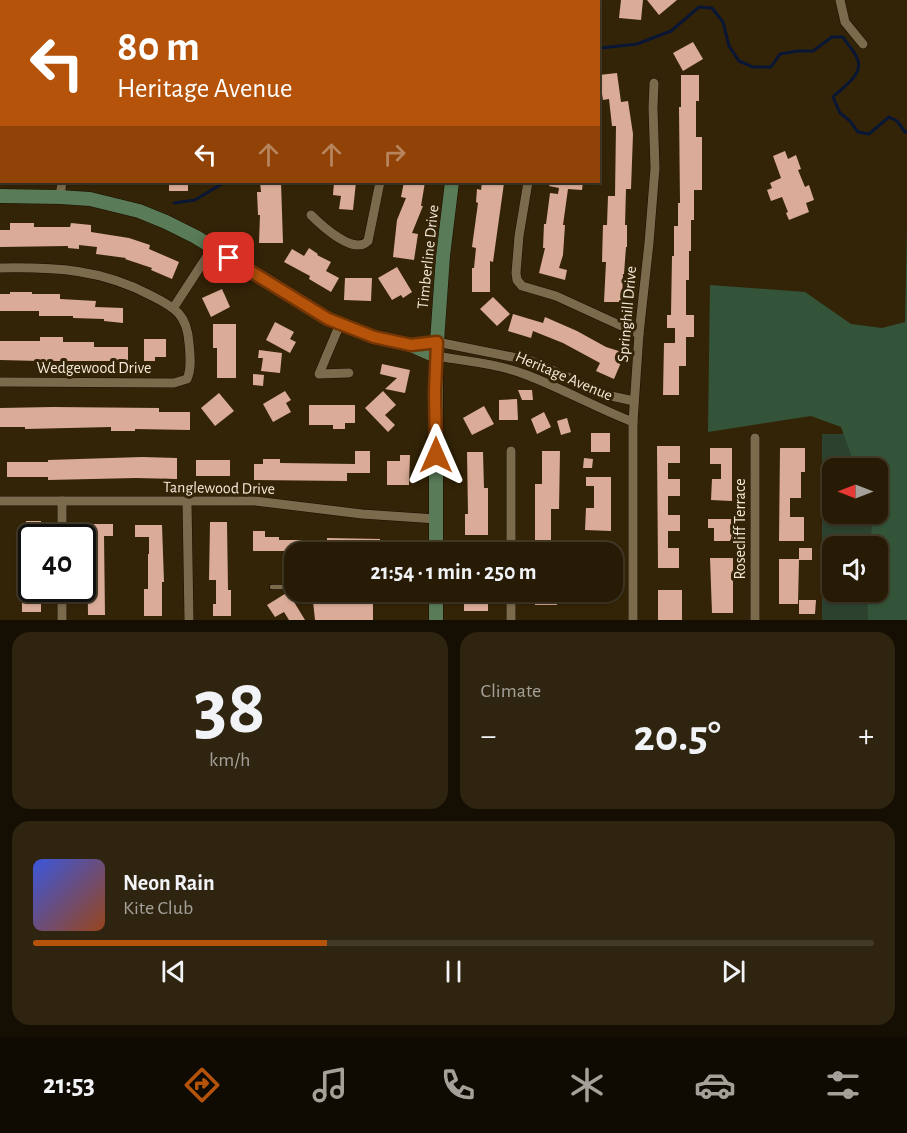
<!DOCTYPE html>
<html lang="en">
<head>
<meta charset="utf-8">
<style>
	body { margin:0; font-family:"Alegreya Sans",sans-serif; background:#2f240f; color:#f1f3f6; height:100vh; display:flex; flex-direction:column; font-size:22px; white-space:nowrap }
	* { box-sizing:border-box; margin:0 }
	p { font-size:20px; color:#a4a19a }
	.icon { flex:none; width:33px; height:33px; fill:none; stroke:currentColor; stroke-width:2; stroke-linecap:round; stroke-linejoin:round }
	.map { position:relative; height:620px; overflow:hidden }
	.drawer { display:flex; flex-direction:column; gap:12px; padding:12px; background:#150f03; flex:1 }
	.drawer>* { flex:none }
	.top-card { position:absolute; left:0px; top:0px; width:600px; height:183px; box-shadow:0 2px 4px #0004,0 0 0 2px #433927; background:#b45309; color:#fff; overflow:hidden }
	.needle { width:39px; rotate:270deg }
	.controls { position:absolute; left:822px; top:458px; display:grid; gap:12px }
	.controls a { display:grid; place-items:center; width:66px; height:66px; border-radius:12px; background:#271b05; box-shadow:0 2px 4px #0004,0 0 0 2px #433927; font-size:30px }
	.speed { position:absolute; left:18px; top:524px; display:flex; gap:12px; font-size:30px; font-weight:700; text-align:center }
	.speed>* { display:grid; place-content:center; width:78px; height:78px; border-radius:50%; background:#271b05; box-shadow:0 2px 4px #0004,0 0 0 2px #433927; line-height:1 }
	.speed .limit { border:3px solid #111; border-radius:9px; background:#fff; color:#111 }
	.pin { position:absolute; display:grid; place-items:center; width:51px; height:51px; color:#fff; margin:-26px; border-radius:12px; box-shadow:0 3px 9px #0006 }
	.me { position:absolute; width:66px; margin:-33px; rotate:0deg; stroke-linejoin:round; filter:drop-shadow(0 0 4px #0008) }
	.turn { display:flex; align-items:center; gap:21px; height:126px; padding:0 18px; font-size:27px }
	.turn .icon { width:78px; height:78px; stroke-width:2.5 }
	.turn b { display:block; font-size:42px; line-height:51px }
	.lanes { display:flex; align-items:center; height:57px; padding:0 18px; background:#0003; justify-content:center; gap:30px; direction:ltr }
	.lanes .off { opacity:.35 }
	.big { font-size:45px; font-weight:600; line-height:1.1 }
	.drawer .widget { flex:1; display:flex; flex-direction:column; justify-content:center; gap:9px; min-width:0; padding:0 21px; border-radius:18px; background:#2f240f }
	.drawer .dial { align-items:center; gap:0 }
	.dial b { font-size:78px; line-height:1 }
	.song { display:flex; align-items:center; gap:18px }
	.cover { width:72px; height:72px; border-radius:9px; background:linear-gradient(135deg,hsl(230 70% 55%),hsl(20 70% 35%)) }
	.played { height:6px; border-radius:3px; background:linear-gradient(90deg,#b45309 35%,#433927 35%) }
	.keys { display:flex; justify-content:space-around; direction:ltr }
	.heat { display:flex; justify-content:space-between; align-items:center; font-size:33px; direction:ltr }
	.drawer .tiles { flex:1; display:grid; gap:12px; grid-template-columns:1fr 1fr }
	.widget:last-child { grid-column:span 2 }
	.trip { position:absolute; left:284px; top:542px; width:339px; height:60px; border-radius:18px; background:#271b05; box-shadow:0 2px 4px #0004,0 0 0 2px #433927; font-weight:600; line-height:60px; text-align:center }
	.tabs { display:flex; height:96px; justify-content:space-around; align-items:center; background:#100b02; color:#a4a19a }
	.tabs .icon { width:42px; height:42px }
	.tabs .on { color:#b45309 }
	.tabs b { font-size:27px; color:#f1f3f6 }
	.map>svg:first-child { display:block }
</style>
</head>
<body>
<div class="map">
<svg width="907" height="620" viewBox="0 0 907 620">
	<rect width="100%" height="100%" fill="#342407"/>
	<path fill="#2d412f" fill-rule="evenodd" d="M822 434H907V620H822ZM832 468H878V513H832ZM832 546H878V591H832Z"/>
	<polygon fill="#335438" points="907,227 907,620 868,620 867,591 878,591 878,546 870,546 873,513 878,513 878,468 856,468 841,427 811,416 708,432 710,285 805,292 851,324 882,328 905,322"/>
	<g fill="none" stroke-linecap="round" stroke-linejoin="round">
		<g stroke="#091634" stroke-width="3">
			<polyline points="568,0 570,2"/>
			<path d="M598 44 601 48 637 44 671 31 699 7 712 8 723 22 729 46 739 61 753 67H771L780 54 798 51H813L832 37H843C847 44 854 50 857 58 865 74 843 87 833 97L840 113 850 121 858 132 869 134 889 117 897 121 905 132H907"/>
			<polyline points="174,203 195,200 225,182"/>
		</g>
	</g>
	<g fill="#daac98">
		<polygon points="621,0 643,0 641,20 619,18"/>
		<polygon points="647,0 677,0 659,15"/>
		<polygon points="693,42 703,59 683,71 673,53"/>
		<polygon points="617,73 621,102 628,101 633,134 631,189 626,189 625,225 627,225 627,247 626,247 624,274 623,274 622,302 604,302 606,262 602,262 603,225 607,225 608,196 615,196 616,126 612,126 609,99 603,100 599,75"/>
		<polygon points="681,75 699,75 699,101 696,101 696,137 702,137 702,190 694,190 694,220 691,220 691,251 689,251 689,280 686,280 686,315 694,315 694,337 686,337 686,366 679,366 679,395 663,395 664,343 675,343 675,328 667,328 667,315 671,315 672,256 674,256 674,226 678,226 678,203 680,203 679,107 681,107"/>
		<polygon points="785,151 788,159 796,155 801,169 798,170 805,187 809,185 814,200 806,203 809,212 789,220 786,213 788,212 782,197 771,201 767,190 772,188 770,183 781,178 773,156"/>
		<rect x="169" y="182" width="19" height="9"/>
		<polygon points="260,182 281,182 283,243 259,243 260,215 258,215 257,192 261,192"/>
		<polygon points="334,182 356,182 353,210 339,209 341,196 333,195"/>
		<polygon points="404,182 425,182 421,206 423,206 412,233 418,234 414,260 393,257 397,220 406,198 401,197"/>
		<polygon points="482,182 504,183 493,262 490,261 490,292 472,292 472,268 474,268 476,248 472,247 478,203 476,202 477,189 481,190"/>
		<polygon points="550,182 583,182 582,190 568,189 563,225 565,225 563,255 559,268 567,270 565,280 539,273 545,248 543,248 544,224 546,224 550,193 558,194 559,188 549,186"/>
		<polygon points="10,223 34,223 34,227 70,227 71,223 91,225 91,232 129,238 150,245 149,249 179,262 172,279 151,270 152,268 125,259 126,258 96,254 97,247 79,245 79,249 68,248 68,246 0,247 0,230 10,230"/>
		<polygon points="309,248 318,254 317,255 331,262 326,271 339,278 331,292 309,279 310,276 284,262 292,249 304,256"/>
		<polygon points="397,267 412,292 403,298 401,295 392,300 378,278"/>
		<polygon points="345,278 372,278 371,301 344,300"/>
		<polygon points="222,289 230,307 211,317 202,298"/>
		<polygon points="10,292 32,292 32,294 60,294 60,299 96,301 95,307 123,308 123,323 104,321 104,319 73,318 73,316 39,316 39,311 0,311 0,294 10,294"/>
		<polygon points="493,297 510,314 497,326 480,309"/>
		<polygon points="513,314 543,323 545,317 577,331 606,347 625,353 614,379 596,371 600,363 563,343 533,331 531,338 508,331"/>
		<polygon points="275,322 294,332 290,339 296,342 290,353 266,340"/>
		<polygon points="213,324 236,324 236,378 217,378 217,348 213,348"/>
		<polygon points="40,337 63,337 63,342 94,342 94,347 128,347 128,361 40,361 0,360 0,341 40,341"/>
		<polygon points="144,339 166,339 166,357 155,357 155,361 144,361"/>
		<polygon points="259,350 282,353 280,373 261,371 263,358 258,358"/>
		<polygon points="382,364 410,370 405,393 385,389 397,378 380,374"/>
		<polygon points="253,374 264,375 263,386 253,385"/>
		<polygon points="518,390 532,390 533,400 522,400"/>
		<polygon points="285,391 291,400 286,403 291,412 273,422 263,404"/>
		<polygon points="383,391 396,405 385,415 395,425 388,432 365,408"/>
		<polygon points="219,393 234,411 215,426 201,408"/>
		<polygon points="517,399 518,420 499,420 499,400"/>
		<polygon points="309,405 355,405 355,423 345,423 345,429 333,429 333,425 309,425"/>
		<polygon points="484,406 494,424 472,435 463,418"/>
		<polygon points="53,407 159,408 159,412 190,412 190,430 135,429 135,431 111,431 111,427 25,429 25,427 0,427 0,408"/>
		<polygon points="544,412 551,427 537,434 531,419"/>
		<polygon points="567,418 571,432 561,435 557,421"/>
		<rect x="591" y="433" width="19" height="19"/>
		<polygon points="657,446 680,446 680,463 668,463 668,479 680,479 680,496 668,496 668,515 680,515 680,531 668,531 668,548 679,548 679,568 658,568"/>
		<polygon points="710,448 732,448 732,501 711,500 712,479 721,479 721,464 710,464"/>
		<polygon points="780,448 805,448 805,472 801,472 801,498 790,498 790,517 804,517 804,541 779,541"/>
		<polygon points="355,451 370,451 370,473 347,473 347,481 254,480 254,464 263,464 263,459 280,459 280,463 355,464"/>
		<polygon points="542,451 560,451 559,509 551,509 551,552 535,552 535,484 542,484"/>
		<polygon points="467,452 483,452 484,488 488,488 488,535 465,535 465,514 468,514"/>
		<polygon points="400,455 410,455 409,485 387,485 387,461 400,461"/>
		<polygon points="142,457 177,458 177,479 136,478 48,480 48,477 7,477 7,462 48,462 48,460"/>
		<polygon points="584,458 593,459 592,468 583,468"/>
		<rect x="196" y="460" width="34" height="16"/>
		<polygon points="586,477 611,477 611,531 585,530 586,508 594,508 594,486 586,486"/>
		<polygon points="708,519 733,519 733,541 714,541 714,528 708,528"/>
		<polygon points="26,521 41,521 41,537 32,537 32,548 21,548 21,532 26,532"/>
		<polygon points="210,522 227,522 228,590 231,590 231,616 213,616 213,604 216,604 216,580 209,580"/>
		<polygon points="87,524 113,524 113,536 104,536 105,615 88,615"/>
		<polygon points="135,525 162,525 164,582 162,582 162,616 144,616 144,589 148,589 148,554 149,554 149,537 135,537"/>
		<polygon points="253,531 265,531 265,537 279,537 279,540 327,540 327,538 380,539 380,544 413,544 413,552 294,552 294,555 284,555 284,551 253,551"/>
		<rect x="799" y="548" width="13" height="12"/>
		<polygon points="710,558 733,558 733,613 712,613"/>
		<polygon points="779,559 799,559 798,604 779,604"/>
		<polygon points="22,570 32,570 32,588 41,588 41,612 22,612"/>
		<rect x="658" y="590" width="24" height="30"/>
		<rect x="464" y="591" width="24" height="20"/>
		<rect x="535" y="591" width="22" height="14"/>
		<rect x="594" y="591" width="16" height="8"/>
		<polygon points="288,592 305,620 289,620 284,612 275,617 267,605"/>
		<polygon points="342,598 342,603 373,603 373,620 315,620 313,601"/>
		<polygon points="799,600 816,600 815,614 799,614"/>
	</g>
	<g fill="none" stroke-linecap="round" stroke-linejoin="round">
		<defs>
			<g id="lane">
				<polyline points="528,0 531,2"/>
				<polyline points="261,2 261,0"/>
				<polyline points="272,587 294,587"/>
			</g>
			<g id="street">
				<polyline points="840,0 845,22 863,44"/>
				<polyline points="71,2 71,0"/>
				<polyline points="190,2 190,0"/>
				<polyline points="0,119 2,119"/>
				<polyline points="528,182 519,236 516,273 517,280 522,286 556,296 639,334"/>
				<polyline points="60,197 62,182"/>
				<path d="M311 215C321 225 354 256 368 241L380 182"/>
				<path d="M0 268C55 267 102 269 152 296 176 308 187 315 189 343 190 354 192 369 187 379L174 383 0 382"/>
				<polyline points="174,307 213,247"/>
				<polyline points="340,324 319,374 349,373"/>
				<polyline points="437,342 532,361 611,396 634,401"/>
				<path d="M436 356C466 361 499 364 527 375 563 389 597 408 633 422"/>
				<polyline points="0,501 255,501 362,514 436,519"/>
				<polyline points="62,501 62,537"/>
				<polyline points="187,502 189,620"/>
				<polyline points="511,552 511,451"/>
				<polyline points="62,588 62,620"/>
				<polyline points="511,620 511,591"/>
				<polyline points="633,620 633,422 639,334 649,243 655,168 653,108 654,83"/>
				<polyline points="755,620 755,438"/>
			</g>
			<g id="secondary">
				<polyline points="476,2 476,0"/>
				<polyline points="0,196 60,197 90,199 139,211 166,222 196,237 328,319 374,337 411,345 436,356"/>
				<polyline points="436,552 436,356 443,256 452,182"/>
				<polyline points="436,591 436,620"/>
			</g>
		</defs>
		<use href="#lane" stroke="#190e00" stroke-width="6"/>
		<use href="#street" stroke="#190e00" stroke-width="10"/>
		<use href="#secondary" stroke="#190e00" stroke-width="15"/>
		<use href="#lane" stroke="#7b6a4c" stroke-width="4.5"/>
		<use href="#street" stroke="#7b6a4c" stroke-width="9"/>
		<use href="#secondary" stroke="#597b57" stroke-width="14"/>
	</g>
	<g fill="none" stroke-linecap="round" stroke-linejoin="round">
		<defs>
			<polyline id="route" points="229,258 328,319 374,337 411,345 437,342 435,391 436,455"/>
		</defs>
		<use href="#route" stroke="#753606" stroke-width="15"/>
		<use href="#route" stroke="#b45309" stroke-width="10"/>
	</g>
	<g text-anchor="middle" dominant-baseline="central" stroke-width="6" stroke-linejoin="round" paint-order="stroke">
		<g font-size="16" fill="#f4e9d9" stroke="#342407">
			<text transform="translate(428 257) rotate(-84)">Timberline Drive</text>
			<text transform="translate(627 314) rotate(-85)">Springhill Drive</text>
			<text x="94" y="368">Wedgewood Drive</text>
			<text transform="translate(564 376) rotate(23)">Heritage Avenue</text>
			<text transform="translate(219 488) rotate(1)">Tanglewood Drive</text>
			<text transform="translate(740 529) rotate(-90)">Rosecliff Terrace</text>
		</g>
	</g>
</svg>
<div class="controls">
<a><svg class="needle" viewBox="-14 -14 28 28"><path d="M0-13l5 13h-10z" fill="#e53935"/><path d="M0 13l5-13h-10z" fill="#a4a19a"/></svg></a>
<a><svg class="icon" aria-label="sound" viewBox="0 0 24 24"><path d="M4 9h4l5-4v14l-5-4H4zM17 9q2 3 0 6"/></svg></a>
</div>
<div class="speed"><div class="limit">40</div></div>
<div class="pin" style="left:229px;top:258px;background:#d93025"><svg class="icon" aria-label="arrive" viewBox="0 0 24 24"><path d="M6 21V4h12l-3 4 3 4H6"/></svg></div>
<svg class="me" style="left:436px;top:455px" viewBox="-20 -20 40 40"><path d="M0-17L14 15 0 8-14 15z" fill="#b45309" stroke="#fff" stroke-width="4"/></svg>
<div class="trip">21:54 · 1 min · 250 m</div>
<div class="top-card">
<div class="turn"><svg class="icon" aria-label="left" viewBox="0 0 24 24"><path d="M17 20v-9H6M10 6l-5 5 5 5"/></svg><div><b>80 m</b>Heritage Avenue</div></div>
<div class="lanes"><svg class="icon" aria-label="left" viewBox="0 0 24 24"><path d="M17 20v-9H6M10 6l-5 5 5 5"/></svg><svg class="icon off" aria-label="ahead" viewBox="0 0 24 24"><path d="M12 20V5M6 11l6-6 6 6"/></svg><svg class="icon off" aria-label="ahead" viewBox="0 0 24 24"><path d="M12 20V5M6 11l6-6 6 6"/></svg><svg class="icon off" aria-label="right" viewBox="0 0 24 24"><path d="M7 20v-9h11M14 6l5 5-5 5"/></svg></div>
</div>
</div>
<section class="drawer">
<div class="tiles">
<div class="widget dial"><b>38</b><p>km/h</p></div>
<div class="widget"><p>Climate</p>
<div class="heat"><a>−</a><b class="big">20.5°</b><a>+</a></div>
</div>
<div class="widget">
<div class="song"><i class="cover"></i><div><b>Neon Rain</b><p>Kite Club</p></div></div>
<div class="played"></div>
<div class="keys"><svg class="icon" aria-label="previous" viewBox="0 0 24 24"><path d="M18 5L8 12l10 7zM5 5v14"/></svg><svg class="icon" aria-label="pause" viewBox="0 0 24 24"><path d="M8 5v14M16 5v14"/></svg><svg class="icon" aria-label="next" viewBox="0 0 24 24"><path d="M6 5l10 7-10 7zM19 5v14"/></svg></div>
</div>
</div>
</section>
<nav class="tabs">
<b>21:53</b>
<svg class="icon on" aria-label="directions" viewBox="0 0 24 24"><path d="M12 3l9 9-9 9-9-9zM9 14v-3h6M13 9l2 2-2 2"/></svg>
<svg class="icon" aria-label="music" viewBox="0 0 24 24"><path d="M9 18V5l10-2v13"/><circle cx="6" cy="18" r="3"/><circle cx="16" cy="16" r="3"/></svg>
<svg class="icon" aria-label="phone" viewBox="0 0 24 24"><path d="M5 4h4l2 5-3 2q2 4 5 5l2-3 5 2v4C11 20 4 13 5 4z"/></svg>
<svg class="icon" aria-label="climate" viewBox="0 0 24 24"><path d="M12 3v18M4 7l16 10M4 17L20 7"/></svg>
<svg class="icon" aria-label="car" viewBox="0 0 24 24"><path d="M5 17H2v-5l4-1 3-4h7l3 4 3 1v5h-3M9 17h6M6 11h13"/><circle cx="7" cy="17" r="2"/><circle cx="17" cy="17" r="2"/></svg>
<svg class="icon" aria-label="filters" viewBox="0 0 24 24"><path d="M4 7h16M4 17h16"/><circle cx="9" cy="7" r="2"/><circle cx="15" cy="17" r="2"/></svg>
</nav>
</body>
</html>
